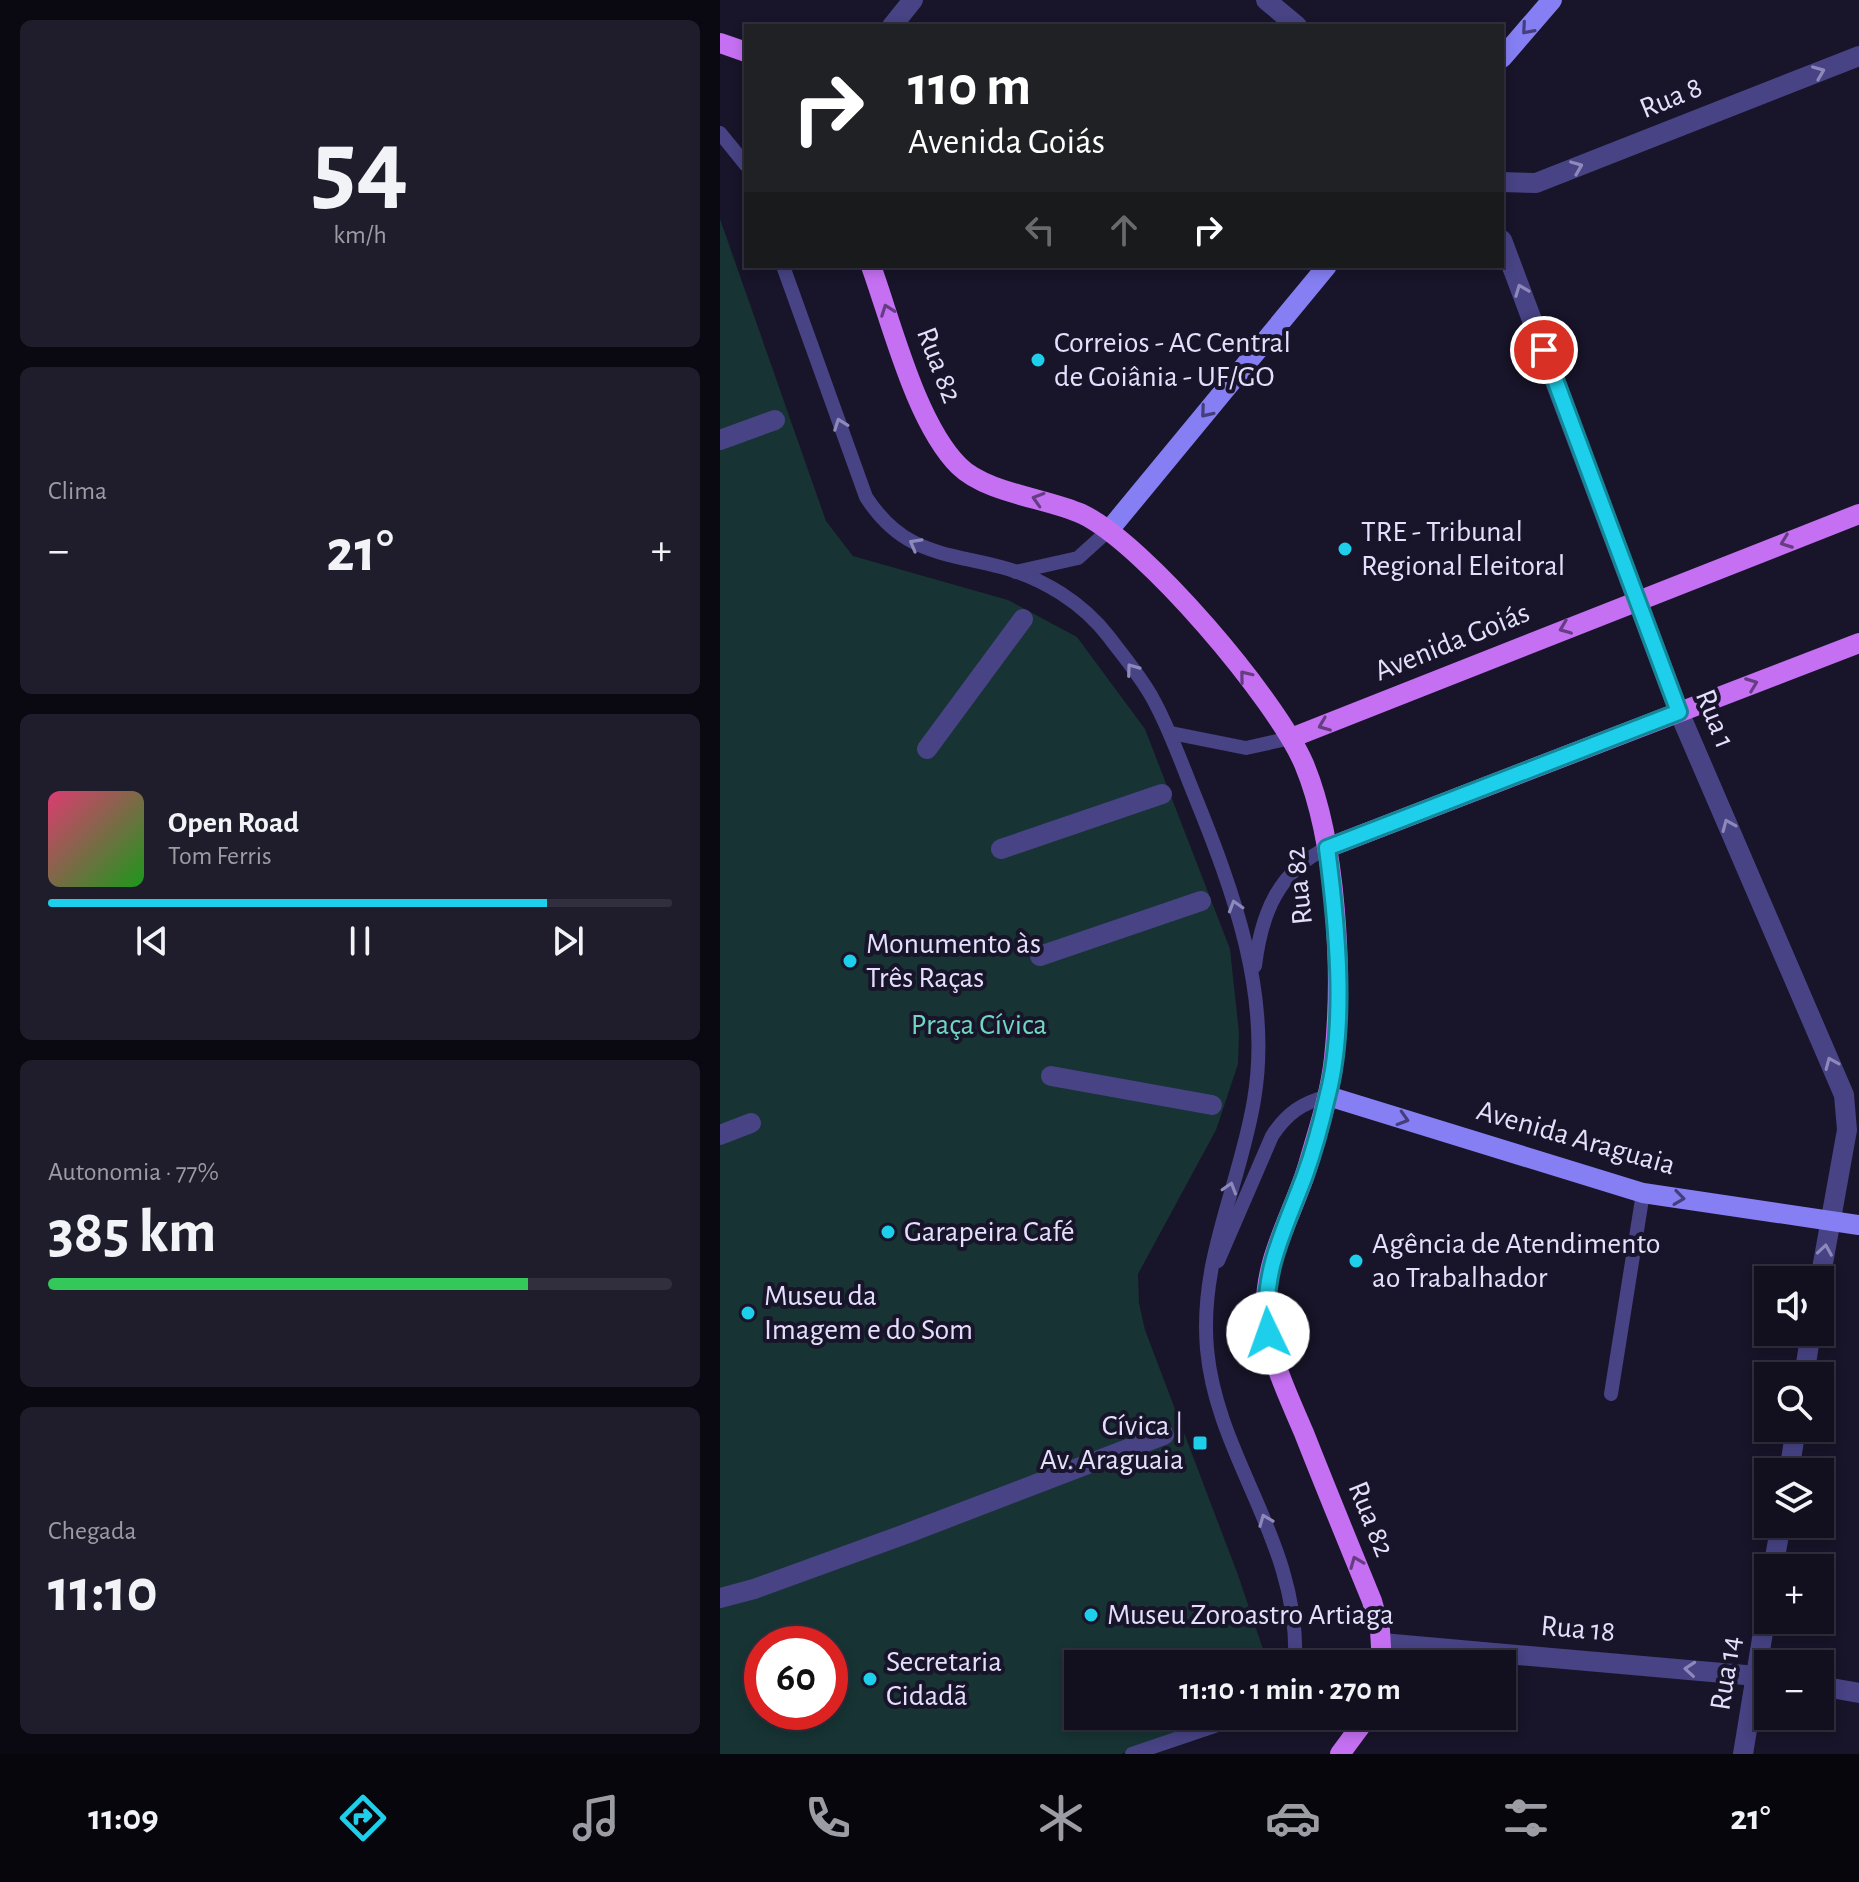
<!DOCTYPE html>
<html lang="pt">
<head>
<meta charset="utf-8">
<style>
	body { margin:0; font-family:"Alegreya Sans",sans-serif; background:#1f1d2c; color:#f1f3f6; height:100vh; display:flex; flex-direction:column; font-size:30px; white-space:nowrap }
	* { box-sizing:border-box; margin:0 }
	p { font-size:26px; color:#9c9ca4 }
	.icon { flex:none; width:44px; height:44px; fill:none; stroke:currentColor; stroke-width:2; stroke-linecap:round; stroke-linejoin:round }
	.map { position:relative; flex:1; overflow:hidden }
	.panel { display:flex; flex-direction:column; gap:20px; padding:20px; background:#0a0811; width:720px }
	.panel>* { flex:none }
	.top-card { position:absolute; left:24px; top:24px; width:760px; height:244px; border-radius:0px; box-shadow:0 4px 12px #0003,0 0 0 2px #312f3d; background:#202124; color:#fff; overflow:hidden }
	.tools { position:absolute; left:1034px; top:1266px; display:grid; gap:16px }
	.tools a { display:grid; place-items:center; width:80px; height:80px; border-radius:0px; background:#120f1f; box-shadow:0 4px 12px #0003,0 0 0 2px #312f3d; font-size:40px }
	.speed { position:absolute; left:24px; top:1626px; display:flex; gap:16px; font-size:40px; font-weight:700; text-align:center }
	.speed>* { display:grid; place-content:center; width:104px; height:104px; border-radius:50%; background:#120f1f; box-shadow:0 4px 12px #0003,0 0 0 2px #312f3d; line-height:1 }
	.speed .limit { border:12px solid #d22; background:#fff; color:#111 }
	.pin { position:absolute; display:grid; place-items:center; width:68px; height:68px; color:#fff; margin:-34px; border:4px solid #fff; border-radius:50%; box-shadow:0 2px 8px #0007 }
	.me { position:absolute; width:88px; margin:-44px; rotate:357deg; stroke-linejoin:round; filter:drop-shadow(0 0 6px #0008) }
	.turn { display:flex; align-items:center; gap:28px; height:168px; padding:0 32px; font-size:36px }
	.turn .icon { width:104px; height:104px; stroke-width:2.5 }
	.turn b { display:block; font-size:56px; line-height:68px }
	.lanes { display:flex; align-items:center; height:76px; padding:0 32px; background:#0003; justify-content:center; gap:40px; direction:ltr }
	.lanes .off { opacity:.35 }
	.big { font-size:60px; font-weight:600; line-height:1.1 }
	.panel .widget { flex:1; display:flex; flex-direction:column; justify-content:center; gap:12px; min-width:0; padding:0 28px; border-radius:12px; background:#1f1d2c }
	.panel .dial { align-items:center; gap:0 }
	.dial b { font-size:104px; line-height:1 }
	.song { display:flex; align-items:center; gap:24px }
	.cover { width:96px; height:96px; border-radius:12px; background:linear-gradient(135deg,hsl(340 70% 55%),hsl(120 70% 35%)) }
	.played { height:8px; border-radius:4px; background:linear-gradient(90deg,#1dcfea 80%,#312f3d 80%) }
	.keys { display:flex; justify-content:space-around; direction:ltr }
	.heat { display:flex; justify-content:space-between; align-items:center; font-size:44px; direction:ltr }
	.charge { height:12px; border-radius:6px; background:linear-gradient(90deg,#34c759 77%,#312f3d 0) }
	.trip { position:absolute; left:344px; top:1650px; width:452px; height:80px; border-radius:0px; background:#120f1f; box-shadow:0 4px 12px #0003,0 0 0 2px #312f3d; font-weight:600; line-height:80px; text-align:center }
	.tab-bar { display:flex; height:128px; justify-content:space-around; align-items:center; background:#07060c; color:#9c9ca4 }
	.tab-bar .icon { width:56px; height:56px }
	.tab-bar .selected { color:#1dcfea }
	.tab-bar b { font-size:36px; color:#f1f3f6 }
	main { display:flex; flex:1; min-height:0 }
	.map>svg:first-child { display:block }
</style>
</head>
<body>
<main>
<section class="panel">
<div class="widget dial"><b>54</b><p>km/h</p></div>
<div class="widget"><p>Clima</p>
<div class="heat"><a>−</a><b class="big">21°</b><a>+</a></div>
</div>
<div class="widget">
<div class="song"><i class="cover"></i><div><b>Open Road</b><p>Tom Ferris</p></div></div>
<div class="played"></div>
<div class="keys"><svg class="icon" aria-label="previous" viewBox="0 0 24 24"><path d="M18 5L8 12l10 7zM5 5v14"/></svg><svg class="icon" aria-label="pause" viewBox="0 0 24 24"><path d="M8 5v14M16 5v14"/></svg><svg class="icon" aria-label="next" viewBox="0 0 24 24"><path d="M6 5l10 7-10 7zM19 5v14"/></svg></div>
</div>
<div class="widget"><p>Autonomia · 77%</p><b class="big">385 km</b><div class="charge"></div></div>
<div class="widget"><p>Chegada</p><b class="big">11:10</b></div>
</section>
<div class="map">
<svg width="1139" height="1754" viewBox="0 0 1139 1754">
	<rect width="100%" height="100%" fill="#181429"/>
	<path fill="#173333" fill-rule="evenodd" d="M0 219 106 521 133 556 288 600 357 637 425 729 510 949 519 1033 518 1064 496 1130 418 1274 419 1303 425 1330 518 1575 543 1649 541 1664H358V1716H502L401 1754H0ZM42 1644H110V1712H42Z"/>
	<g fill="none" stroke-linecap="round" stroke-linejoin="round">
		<g stroke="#474384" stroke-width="14">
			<polyline points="0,133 26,165"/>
			<path d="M63 266 146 497C183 554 223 552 281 567 323 578 363 603 389 637 404 657 421 677 433 699 450 730 461 762 474 794 513 890 552 995 534 1100 520 1185 479 1260 487 1349 497 1460 581 1542 575 1664"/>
			<polyline points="296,572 358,558 390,529"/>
			<polyline points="451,733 526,748 571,738"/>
			<path d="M535 966C541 915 558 871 607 848"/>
			<path d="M498 1261 552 1136C567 1113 582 1103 608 1096"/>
			<polyline points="891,1394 923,1193"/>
			<polyline points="412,1754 524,1716"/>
		</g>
		<g stroke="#474384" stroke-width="20">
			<polyline points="0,440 55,420"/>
			<polyline points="207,749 303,619"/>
			<polyline points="281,849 442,794"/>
			<polyline points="320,956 481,901"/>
			<polyline points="331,1076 492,1105"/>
			<polyline points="0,1135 31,1123"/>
			<polyline points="0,1598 34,1589 188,1533 444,1435"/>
		</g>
		<g stroke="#474384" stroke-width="20">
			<polyline points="546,0 577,26"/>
			<polyline points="172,26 193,0"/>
			<polyline points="782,182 816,183 1139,56"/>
			<polyline points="782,240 959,712 1124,1095 1127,1130 1100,1280"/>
			<polyline points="1084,1376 1091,1332"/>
			<polyline points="1069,1472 1076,1428"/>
			<polyline points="1053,1568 1061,1524"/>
			<polyline points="662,1643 1048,1677"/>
			<polyline points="1100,1686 1139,1693"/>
			<polyline points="1023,1754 1048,1602"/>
		</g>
		<g stroke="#857ff3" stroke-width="20">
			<polyline points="782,58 832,0"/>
			<polyline points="390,529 607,266"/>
			<polyline points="608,1096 923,1193 1139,1225"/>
		</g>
		<g stroke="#c570f2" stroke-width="20">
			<polyline points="0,43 26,52"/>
			<path d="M151 266C172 324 196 423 239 466 266 493 326 498 362 514 425 544 556 699 584 764 617 843 623 973 614 1058 610 1095 598 1130 588 1165 573 1215 543 1259 546 1314 548 1356 568 1395 584 1433 606 1489 629 1545 652 1601L660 1630 662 1664"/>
			<polyline points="571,738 1139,514"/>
			<polyline points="607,848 1139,643"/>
			<polyline points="620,1754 648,1716"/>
		</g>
	</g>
	<defs><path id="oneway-chevron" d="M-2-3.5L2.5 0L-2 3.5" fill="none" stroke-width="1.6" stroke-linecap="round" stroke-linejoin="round" transform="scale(2)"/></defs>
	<g stroke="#443f7a">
		<use href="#oneway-chevron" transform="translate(807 29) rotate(131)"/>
		<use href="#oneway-chevron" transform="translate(486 412) rotate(130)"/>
		<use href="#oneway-chevron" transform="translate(683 1119) rotate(17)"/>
		<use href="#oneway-chevron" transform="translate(959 1198) rotate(8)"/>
	</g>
	<g stroke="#8d89ba">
		<use href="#oneway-chevron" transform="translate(1099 72) rotate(-22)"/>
		<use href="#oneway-chevron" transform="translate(857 167) rotate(-22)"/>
		<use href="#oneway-chevron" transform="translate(801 290) rotate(-111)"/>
		<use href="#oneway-chevron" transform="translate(120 424) rotate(-110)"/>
		<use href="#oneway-chevron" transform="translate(195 544) rotate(-151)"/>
		<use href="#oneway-chevron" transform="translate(412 669) rotate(-126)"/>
		<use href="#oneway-chevron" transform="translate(1008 825) rotate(-113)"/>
		<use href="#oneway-chevron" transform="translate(515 906) rotate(-107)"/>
		<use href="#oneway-chevron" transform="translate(1111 1063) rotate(-113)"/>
		<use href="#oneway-chevron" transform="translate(510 1188) rotate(-73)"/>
		<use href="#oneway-chevron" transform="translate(1105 1250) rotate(-81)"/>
		<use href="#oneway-chevron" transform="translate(545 1520) rotate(-112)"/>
		<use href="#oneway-chevron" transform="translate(970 1669) rotate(-175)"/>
	</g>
	<g stroke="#663d83">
		<use href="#oneway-chevron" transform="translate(167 310) rotate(-110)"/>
		<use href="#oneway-chevron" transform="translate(318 499) rotate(-163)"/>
		<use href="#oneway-chevron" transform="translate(1066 542) rotate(159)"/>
		<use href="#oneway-chevron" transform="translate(845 628) rotate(158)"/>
		<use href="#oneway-chevron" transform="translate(525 676) rotate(-129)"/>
		<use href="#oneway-chevron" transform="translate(1032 684) rotate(-21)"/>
		<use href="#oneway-chevron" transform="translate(604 725) rotate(158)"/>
		<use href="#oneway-chevron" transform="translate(636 1562) rotate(-112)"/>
	</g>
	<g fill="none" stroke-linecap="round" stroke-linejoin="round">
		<defs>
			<path id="route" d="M548 1333C540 1273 565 1229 585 1175 594 1150 601 1124 607 1098 627 1024 617 924 607 848L959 712 824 350"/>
		</defs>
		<use href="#route" stroke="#138798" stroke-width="20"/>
		<use href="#route" stroke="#1dcfea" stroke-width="14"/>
	</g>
	<g fill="#1dcfea" stroke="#181429" stroke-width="3">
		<circle cx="318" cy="360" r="8"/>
		<circle cx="625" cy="549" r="8"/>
		<circle cx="130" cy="961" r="8"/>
		<circle cx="168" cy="1232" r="8"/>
		<circle cx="636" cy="1261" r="8"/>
		<circle cx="28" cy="1313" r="8"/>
		<rect x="472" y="1435" width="16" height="16" rx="4"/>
		<circle cx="371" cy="1615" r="8"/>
		<circle cx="150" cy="1679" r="8"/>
	</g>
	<g text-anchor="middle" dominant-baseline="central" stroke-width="8" stroke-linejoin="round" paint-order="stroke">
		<g font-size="30" fill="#e3dffc" stroke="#181429">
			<text transform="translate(951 98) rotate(-22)">Rua 8</text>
			<text transform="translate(219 365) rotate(69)">Rua 82</text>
			<text transform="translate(732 642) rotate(-22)">Avenida Goiás</text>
			<text transform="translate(995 719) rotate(68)">Rua 1</text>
			<text transform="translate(579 886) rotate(-96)">Rua 82</text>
			<text transform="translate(856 1138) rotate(16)">Avenida Araguaia</text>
			<text transform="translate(651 1519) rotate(68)">Rua 82</text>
			<text transform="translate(858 1629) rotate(5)">Rua 18</text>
			<text transform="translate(1006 1673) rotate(-81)">Rua 14</text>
		</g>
		<g font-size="30" fill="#e3dffc" stroke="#181429" text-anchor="start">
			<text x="334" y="343">Correios - AC Central<tspan x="334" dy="34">de Goiânia - UF/GO</tspan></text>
			<text x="641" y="532">TRE - Tribunal<tspan x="641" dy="34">Regional Eleitoral</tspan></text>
			<text x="146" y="944">Monumento às<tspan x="146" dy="34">Três Raças</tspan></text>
			<text x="184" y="1232">Garapeira Café</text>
			<text x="652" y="1244">Agência de Atendimento<tspan x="652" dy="34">ao Trabalhador</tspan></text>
			<text x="44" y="1296">Museu da<tspan x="44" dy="34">Imagem e do Som</tspan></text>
			<text x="464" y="1426" text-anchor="end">Cívica |<tspan x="464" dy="34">Av. Araguaia</tspan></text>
			<text x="387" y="1615">Museu Zoroastro Artiaga</text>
			<text x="166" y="1662">Secretaria<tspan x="166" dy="34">Cidadã</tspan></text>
		</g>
		<g font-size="30" fill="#70d7c0" stroke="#181429">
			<text x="259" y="1025">Praça Cívica</text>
		</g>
	</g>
</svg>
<div class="tools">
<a><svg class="icon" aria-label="sound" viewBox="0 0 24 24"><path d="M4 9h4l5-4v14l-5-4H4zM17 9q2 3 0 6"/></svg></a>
<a><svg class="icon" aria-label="search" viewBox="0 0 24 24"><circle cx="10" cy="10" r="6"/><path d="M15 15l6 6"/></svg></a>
<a><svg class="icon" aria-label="layers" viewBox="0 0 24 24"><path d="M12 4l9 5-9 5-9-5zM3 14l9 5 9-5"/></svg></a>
<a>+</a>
<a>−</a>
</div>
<div class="speed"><div class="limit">60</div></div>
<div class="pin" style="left:824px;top:350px;background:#d93025"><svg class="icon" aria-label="arrive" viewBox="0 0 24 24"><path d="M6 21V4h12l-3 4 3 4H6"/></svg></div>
<svg class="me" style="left:548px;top:1333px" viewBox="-20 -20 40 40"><circle r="19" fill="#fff"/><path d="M0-13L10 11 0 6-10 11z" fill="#1dcfea"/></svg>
<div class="trip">11:10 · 1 min · 270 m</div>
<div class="top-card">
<div class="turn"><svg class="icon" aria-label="right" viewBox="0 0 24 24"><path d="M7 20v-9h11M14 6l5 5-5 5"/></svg><div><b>110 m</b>Avenida Goiás</div></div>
<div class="lanes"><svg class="icon off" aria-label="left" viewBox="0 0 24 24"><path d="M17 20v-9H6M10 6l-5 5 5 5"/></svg><svg class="icon off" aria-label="ahead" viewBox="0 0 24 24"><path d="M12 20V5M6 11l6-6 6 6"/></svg><svg class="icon" aria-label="right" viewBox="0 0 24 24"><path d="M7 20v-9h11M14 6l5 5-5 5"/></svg></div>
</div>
</div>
</main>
<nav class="tab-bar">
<b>11:09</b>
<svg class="icon selected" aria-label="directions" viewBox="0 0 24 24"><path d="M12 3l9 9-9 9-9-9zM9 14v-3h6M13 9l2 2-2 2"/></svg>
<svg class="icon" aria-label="music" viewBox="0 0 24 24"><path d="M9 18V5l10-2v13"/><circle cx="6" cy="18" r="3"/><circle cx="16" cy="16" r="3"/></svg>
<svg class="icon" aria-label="phone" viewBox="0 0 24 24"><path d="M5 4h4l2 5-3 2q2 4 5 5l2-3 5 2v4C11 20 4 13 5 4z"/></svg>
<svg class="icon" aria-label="climate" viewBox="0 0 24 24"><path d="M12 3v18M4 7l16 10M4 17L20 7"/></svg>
<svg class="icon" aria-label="car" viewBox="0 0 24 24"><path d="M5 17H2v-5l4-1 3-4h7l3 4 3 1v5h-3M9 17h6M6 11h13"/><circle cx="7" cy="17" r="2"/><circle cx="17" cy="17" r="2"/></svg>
<svg class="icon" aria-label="filters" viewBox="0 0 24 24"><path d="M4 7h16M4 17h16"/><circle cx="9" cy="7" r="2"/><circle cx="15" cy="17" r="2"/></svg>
<b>21°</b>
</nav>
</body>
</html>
